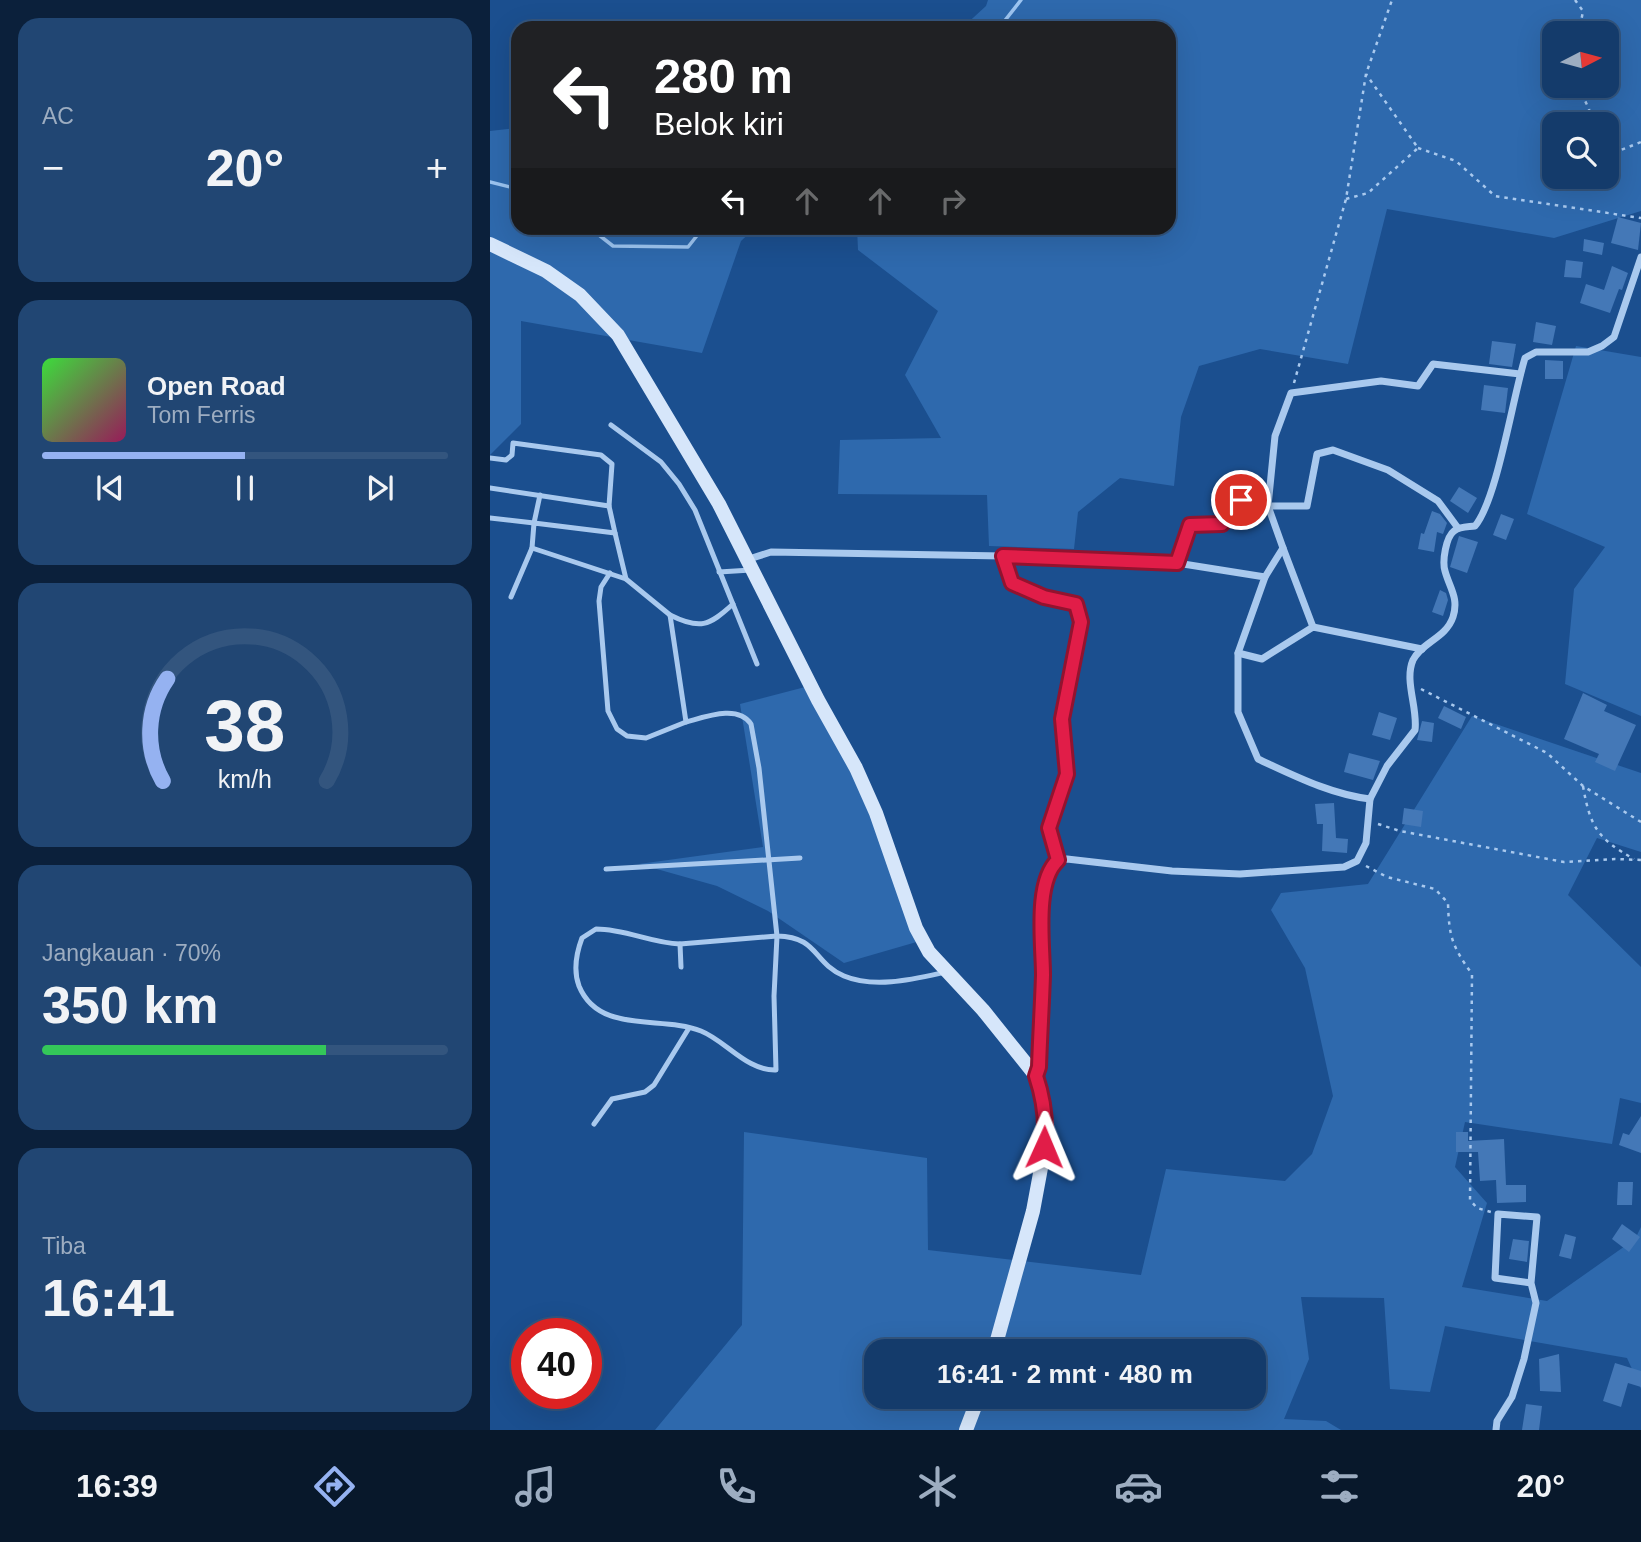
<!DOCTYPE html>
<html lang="id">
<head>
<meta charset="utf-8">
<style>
	body { margin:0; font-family:Arial,sans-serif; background:#214673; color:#f1f3f6; height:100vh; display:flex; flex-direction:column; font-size:26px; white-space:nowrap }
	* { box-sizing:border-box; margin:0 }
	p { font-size:23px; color:#9dadc1 }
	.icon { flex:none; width:38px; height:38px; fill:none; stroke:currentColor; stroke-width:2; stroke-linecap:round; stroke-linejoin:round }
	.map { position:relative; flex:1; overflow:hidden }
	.drawer { display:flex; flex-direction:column; gap:18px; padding:18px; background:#0b203b; width:490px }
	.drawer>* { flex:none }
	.banner { position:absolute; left:21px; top:21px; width:665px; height:214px; border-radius:21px; box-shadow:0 7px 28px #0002,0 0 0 2px #33557e; background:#202124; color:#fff; overflow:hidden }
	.needle { width:46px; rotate:84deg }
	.tools { position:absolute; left:1052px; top:21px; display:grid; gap:14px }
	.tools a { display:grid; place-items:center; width:77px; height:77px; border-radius:14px; background:#143b6b; box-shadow:0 7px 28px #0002,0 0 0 2px #33557e; font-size:35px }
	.speed { position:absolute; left:21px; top:1318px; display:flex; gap:14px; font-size:35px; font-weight:700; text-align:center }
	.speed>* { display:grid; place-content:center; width:91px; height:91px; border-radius:50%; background:#143b6b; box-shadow:0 7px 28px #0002,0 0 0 2px #33557e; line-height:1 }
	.speed .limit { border:10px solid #d22; background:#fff; color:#111 }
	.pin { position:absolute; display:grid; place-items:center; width:60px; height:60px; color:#fff; margin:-30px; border:4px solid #fff; border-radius:50%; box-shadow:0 2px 7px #0007 }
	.me { position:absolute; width:77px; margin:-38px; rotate:1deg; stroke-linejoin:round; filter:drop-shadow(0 0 5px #0008) }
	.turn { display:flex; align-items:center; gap:24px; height:147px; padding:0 28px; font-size:32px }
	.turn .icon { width:91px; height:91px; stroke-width:2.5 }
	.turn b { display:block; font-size:49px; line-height:60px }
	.lanes { display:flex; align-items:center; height:66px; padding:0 28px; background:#0003; justify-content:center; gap:35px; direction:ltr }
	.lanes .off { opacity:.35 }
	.big { font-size:52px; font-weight:700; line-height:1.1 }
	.drawer .tile { flex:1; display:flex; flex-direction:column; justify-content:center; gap:10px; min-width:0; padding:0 24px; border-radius:21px; background:#214673 }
	.drawer .dial { align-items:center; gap:0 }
	.dial svg { height:182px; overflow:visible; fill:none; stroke:#33557e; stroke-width:7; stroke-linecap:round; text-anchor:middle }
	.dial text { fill:#f1f3f6; stroke:none }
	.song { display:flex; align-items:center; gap:21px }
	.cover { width:84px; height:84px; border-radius:10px; background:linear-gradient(135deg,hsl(120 70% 55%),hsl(330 70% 35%)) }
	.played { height:7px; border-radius:4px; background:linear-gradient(90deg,#95b2f1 50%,#33557e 50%) }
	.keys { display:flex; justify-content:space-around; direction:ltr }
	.heat { display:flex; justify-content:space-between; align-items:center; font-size:38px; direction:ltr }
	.charge { height:10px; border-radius:5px; background:linear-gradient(90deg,#34c759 70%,#33557e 0) }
	.trip { position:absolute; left:374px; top:1339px; width:402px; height:70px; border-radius:21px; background:#143b6b; box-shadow:0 7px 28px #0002,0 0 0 2px #33557e; font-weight:700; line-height:70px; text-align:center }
	.menu { display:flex; height:112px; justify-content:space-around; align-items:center; background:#08182b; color:#9dadc1 }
	.menu .icon { width:49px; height:49px }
	.menu .on { color:#95b2f1 }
	.menu b { font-size:32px; color:#f1f3f6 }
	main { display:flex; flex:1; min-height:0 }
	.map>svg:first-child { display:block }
</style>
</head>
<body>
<main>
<section class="drawer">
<div class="tile"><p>AC</p>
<div class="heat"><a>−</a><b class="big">20°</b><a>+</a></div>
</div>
<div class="tile">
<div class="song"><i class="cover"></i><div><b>Open Road</b><p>Tom Ferris</p></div></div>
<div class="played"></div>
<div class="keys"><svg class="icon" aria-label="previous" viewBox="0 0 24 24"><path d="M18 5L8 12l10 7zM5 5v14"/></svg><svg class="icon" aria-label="pause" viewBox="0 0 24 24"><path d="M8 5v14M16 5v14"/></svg><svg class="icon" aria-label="next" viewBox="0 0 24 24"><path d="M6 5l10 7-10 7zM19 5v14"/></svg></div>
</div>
<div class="tile dial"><svg viewBox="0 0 100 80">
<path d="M14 69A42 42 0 1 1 86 69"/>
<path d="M14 69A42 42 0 0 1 16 24" stroke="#95b2f1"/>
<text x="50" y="56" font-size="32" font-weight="700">38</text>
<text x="50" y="72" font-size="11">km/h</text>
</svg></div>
<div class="tile"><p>Jangkauan · 70%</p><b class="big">350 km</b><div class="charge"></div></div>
<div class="tile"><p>Tiba</p><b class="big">16:41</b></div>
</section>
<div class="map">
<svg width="1151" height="1430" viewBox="0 0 1151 1430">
	<rect width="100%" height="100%" fill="#1b4f8f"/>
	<g fill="#2e69ad" fill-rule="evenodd">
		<path d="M498 0H1151V211L1064 238 897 209 858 364 770 349 709 366 691 417 684 486 630 478 588 512 584 549 499 546 497 495 348 494 350 440 451 438 415 375 448 311 368 250 367 228H679V28H472L496 6ZM1064 33H1116V86H1064ZM1064 124H1116V177H1064Z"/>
		<polygon points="28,128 28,228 265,228 251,241 212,353 31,321 31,424 0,455 0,131"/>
		<polygon points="1086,346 1151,357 1151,716 1075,684 1084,589 1115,547 1037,514"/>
		<polygon points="319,686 387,808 430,941 354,963 278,911 227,886 149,864 273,847 250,704"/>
		<path d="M982 716 1151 773V852L1107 838 1078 895 1151 967V1103L1130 1098 1122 1144 975 1122 965 1167 997 1203 972 1287 1057 1301 1145 1239 1151 1227V1389L1137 1358 955 1326 940 1392 900 1389 894 1298 811 1297 819 1359 794 1419 836 1421 851 1430H165L252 1325 254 1132 437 1158 438 1250 651 1275 676 1169 795 1181 822 1154 843 1096 815 968 781 910 791 893 878 884ZM387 1351H765V1396H387Z"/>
	</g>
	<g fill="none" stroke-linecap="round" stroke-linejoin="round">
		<g stroke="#9cc4f0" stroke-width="3.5">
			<polyline points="509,28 531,0"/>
			<polyline points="0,182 28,189"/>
			<polyline points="100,228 123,246 198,247 213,228"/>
		</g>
	</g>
	<g fill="#4478b7">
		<polygon points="1128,217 1151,223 1148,250 1121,243"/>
		<polygon points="1094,239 1114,243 1112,255 1093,251"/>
		<polygon points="1076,260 1093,262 1091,278 1074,277"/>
		<polygon points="1122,266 1138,273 1132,290 1129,289 1120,313 1090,303 1096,284 1114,290"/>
		<polygon points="1046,322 1066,326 1062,345 1043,342"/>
		<polygon points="1002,341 1026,344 1022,367 999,364"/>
		<polygon points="1055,360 1073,361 1073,379 1055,379"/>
		<polygon points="994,385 1018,388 1015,413 991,410"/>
		<polygon points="969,487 987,498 978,513 960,501"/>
		<polygon points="942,511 950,514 957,523 953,534 947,532 944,552 928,549 931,533 934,534"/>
		<polygon points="1011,514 1024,519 1016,540 1003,535"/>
		<polygon points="969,536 988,542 977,573 960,567"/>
		<polygon points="950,590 956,593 958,600 953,616 942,612"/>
		<polygon points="1093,693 1117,705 1114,711 1146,725 1125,771 1105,762 1109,754 1074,739"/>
		<polygon points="954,706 976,717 971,729 948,718"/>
		<polygon points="889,712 907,718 900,740 882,735"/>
		<polygon points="932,721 944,723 942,742 927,740"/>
		<polygon points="859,753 890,761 883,780 854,772"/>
		<polygon points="844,803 846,838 858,839 857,853 832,851 833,824 827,824 825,804"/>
		<polygon points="914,808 933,811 931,827 912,824"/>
		<polygon points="1151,1116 1151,1153 1129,1145 1133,1133 1139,1135"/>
		<polygon points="966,1132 978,1132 978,1141 1014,1139 1016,1185 1036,1185 1036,1202 1007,1203 1006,1180 990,1181 988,1152 966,1152"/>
		<polygon points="1128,1182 1143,1182 1142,1205 1127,1205"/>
		<polygon points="1132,1224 1150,1237 1139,1252 1122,1239"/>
		<polygon points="1075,1234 1086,1237 1081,1259 1069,1256"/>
		<polygon points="1023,1239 1039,1241 1037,1262 1019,1259"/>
		<polygon points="1069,1354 1071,1392 1050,1391 1049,1359"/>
		<polygon points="1125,1363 1151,1371 1151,1387 1138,1383 1131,1407 1113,1401"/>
		<polygon points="1036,1404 1052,1406 1049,1430 1032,1430"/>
	</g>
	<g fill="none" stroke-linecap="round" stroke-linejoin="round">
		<g stroke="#a9c9ee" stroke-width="2.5" stroke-dasharray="3.5 5" stroke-linecap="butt">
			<polyline points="1085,0 1093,11 1089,33"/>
			<polyline points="1088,86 1099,109 1101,124"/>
			<polyline points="928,148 966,161 1005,196 1151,218"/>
			<polyline points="1116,156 1151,142"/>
			<polyline points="856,199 878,193 928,148 876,74"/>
			<polyline points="804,383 856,199 876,74 902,0"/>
			<polyline points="931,689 1057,753 1093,786 1151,822"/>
			<path d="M1093 786C1100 827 1108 839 1144 859"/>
			<polyline points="888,824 910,831 1074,862 1125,859 1151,860"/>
			<path d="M876 866 897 877 945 889 958 903C959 937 962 946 982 974L980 1200 987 1208 1001 1212"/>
		</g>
		<g stroke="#a9c9ee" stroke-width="5">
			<polyline points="121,425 171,462 189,484 205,510 267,664"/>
			<polyline points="0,458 16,460 22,455 23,443 111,455 122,464 119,506 125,533 44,523 42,548 21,597"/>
			<polyline points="0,488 119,506"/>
			<polyline points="0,518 44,523 50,495"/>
			<polyline points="125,533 136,579"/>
			<path d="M42 548 136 579 180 615 196 722C215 717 248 704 261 724L269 768 287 936C329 937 322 962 354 976 385 989 424 979 456 972"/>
			<polyline points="229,572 261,570"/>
			<polyline points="120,573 111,587 109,601 118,711 127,729 137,736 156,738 196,722"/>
			<path d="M180 615C210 630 219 626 243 604"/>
			<polyline points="116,869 310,858"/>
			<path d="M106 929C136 929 161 943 190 944L287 936 284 996 286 1070C257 1071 236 1041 211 1031 172 1015 109 1035 89 986 83 970 86 954 92 938Z"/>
			<polyline points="190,944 191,967"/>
			<polyline points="104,1124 122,1099 155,1092 164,1085 199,1028"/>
		</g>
		<g stroke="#a9c9ee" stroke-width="7">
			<polyline points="793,548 823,627"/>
			<polyline points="513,556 522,583 554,597 586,604 591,622 572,719 577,774 559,828 568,861"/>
			<path d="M259 559 281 552 513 556 687 563 775 577 748 653V712L768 759C805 776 840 794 880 799"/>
			<polyline points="687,563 700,525 732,525 751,500 778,506 817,506 827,454 843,450 898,470 948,501 968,528"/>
			<polyline points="775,577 793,548 778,506 785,436 801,393 891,381 928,386 943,364 1030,374"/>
			<polyline points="748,653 772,659 823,627 932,649"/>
			<path d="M546 1075 549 1067C550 1036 553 1005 553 973 553 943 548 911 556 880 559 868 565 861 577 859L682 871 750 874 854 867 867 861 876 843 880 799 897 766 925 730C928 708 914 681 923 660 932 642 956 638 963 617 969 598 960 589 955 571 952 561 956 537 964 531 970 526 978 527 985 526 1007 500 1023 396 1035 358L1046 352H1098L1112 346 1124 337 1151 257"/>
			<polyline points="1006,1430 1007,1421 1022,1397 1034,1359 1046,1303 1041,1283 1047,1217 1008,1214 1005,1278 1041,1283"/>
		</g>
		<g stroke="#d6e6fa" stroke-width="14">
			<polyline points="0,244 56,271 90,295 128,335 229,504 328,700 366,768 386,813 426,928 439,952 493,1010 546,1076 552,1093 557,1126 551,1168 543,1211 504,1351"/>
			<polyline points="476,1430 489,1396"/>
		</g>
	</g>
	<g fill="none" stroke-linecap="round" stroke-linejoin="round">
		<defs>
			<path id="route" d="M554 1147C557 1122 554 1100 546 1076L549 1067C550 1036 552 1006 553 975 553 945 544 882 568 860L559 828 577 774 572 719 591 622 586 604 554 597 522 583 513 556 687 563 700 525 732 524 751 500"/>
		</defs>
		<use href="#route" stroke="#92132f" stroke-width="18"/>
		<use href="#route" stroke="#e11d48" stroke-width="12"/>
	</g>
</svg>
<div class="tools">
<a><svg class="needle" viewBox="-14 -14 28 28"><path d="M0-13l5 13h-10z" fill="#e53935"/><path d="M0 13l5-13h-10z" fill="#9dadc1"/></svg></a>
<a><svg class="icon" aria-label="search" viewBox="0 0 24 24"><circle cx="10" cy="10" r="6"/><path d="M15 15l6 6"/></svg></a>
</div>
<div class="speed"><div class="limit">40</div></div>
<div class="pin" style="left:751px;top:500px;background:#d93025"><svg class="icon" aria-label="arrive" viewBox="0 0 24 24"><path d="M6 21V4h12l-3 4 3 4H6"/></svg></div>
<svg class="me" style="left:554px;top:1147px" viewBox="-20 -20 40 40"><path d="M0-17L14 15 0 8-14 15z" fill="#e11d48" stroke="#fff" stroke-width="4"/></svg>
<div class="trip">16:41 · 2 mnt · 480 m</div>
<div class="banner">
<div class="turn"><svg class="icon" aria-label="left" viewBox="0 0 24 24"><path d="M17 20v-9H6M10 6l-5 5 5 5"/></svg><div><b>280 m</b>Belok kiri</div></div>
<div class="lanes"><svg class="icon" aria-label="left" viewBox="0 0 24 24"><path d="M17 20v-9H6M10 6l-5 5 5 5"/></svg><svg class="icon off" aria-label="ahead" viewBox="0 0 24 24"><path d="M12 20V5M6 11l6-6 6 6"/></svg><svg class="icon off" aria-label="ahead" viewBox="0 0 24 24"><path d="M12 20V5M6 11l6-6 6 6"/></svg><svg class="icon off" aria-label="right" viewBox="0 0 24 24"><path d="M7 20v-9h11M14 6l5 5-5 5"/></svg></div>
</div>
</div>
</main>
<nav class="menu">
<b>16:39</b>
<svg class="icon on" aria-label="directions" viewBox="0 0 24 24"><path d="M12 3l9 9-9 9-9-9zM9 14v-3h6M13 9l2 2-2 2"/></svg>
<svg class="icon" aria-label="music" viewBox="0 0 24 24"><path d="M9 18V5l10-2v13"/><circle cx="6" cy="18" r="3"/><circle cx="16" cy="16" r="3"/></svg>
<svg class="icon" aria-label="phone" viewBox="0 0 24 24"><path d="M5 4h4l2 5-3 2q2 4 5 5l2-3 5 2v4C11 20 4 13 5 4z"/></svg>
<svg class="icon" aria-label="climate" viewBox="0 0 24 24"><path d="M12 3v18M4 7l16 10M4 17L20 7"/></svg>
<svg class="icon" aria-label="car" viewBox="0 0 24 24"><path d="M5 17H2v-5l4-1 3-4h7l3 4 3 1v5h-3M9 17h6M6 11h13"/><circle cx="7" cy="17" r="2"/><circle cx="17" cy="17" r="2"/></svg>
<svg class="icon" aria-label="filters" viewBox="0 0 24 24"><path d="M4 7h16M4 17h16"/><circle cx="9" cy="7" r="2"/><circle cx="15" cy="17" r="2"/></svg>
<b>20°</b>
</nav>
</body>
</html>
